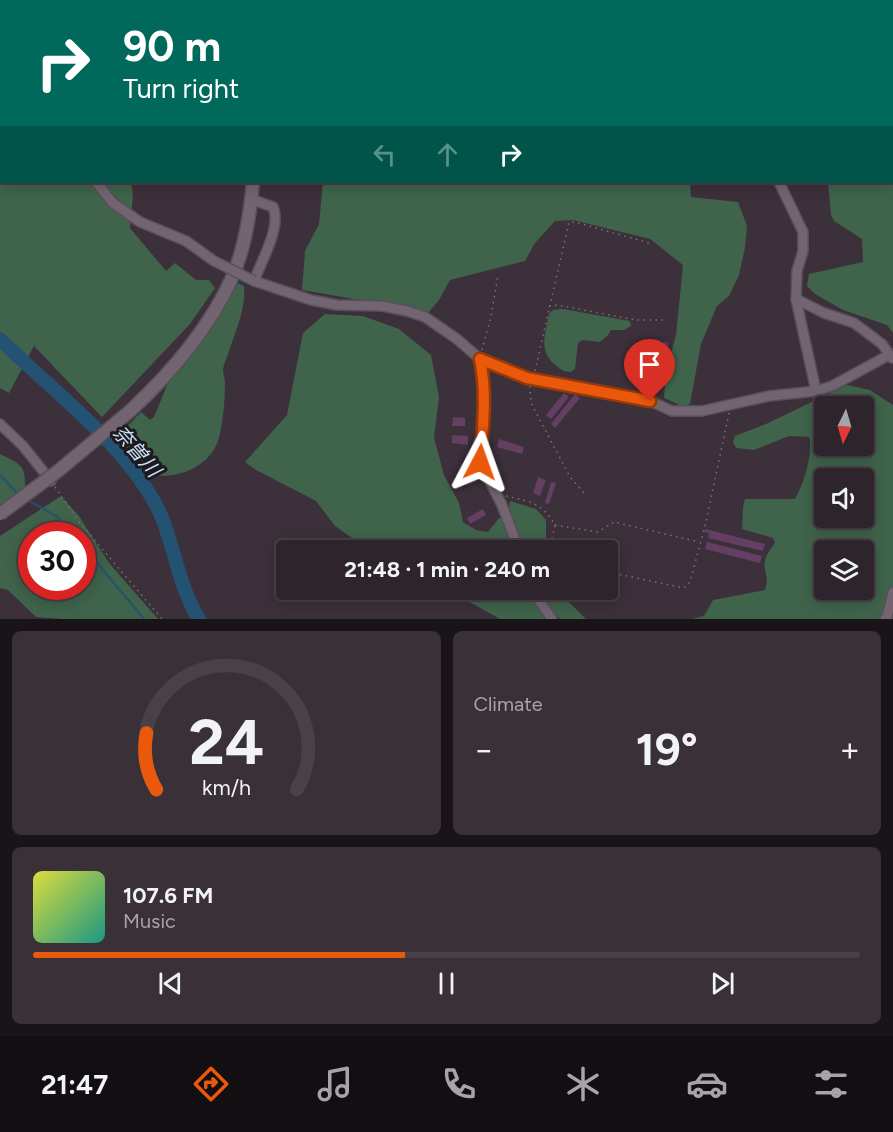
<!DOCTYPE html>
<html lang="en">
<head>
<meta charset="utf-8">
<style>
	body { margin:0; font-family:Figtree,"Noto Sans JP",sans-serif; background:#393038; color:#f1f3f6; height:100vh; display:flex; flex-direction:column; font-size:22px; white-space:nowrap }
	* { box-sizing:border-box; margin:0 }
	p { font-size:20px; color:#a7a4a9 }
	.icon { flex:none; width:33px; height:33px; fill:none; stroke:currentColor; stroke-width:2; stroke-linecap:round; stroke-linejoin:round }
	.map { position:relative; height:619px; overflow:hidden }
	.side { display:flex; flex-direction:column; gap:12px; padding:12px; background:#191418; flex:1 }
	.side>* { flex:none }
	.hud { position:absolute; left:0px; top:0px; width:894px; height:183px; box-shadow:0 3px 15px #0003,0 0 0 2px #484148; background:#00695c; color:#fff; overflow:hidden }
	.needle { width:39px; rotate:185deg }
	.buttons { position:absolute; left:814px; top:396px; display:grid; gap:12px }
	.buttons a { display:grid; place-items:center; width:60px; height:60px; border-radius:6px; background:#2d242c; box-shadow:0 3px 15px #0003,0 0 0 2px #484148; font-size:30px }
	.speed { position:absolute; left:18px; top:522px; display:flex; gap:12px; font-size:30px; font-weight:700; text-align:center }
	.speed>* { display:grid; place-content:center; width:78px; height:78px; border-radius:50%; background:#2d242c; box-shadow:0 3px 15px #0003,0 0 0 2px #484148; line-height:1 }
	.speed .limit { border:9px solid #d22; background:#fff; color:#111 }
	.pin { position:absolute; display:grid; place-items:center; width:51px; height:51px; color:#fff; margin:-62px -26px; border-radius:50% 50% 50% 0; rotate:-45deg; box-shadow:0 0 6px #0007 }
	.pin .icon { rotate:45deg }
	.me { position:absolute; width:66px; margin:-33px; rotate:4deg; stroke-linejoin:round; filter:drop-shadow(0 0 4px #0008) }
	.turn { display:flex; align-items:center; gap:21px; height:126px; padding:0 24px; font-size:27px }
	.turn .icon { width:78px; height:78px; stroke-width:2.5 }
	.turn b { display:block; font-size:42px; line-height:51px }
	.lanes { display:flex; align-items:center; height:57px; padding:0 24px; background:#0003; justify-content:center; gap:30px; direction:ltr }
	.lanes .off { opacity:.35 }
	.big { font-size:45px; font-weight:700; line-height:1.1 }
	.side .card { flex:1; display:flex; flex-direction:column; justify-content:center; gap:9px; min-width:0; padding:0 21px; border-radius:9px; background:#393038 }
	.side .dial { align-items:center; gap:0 }
	.dial svg { height:156px; overflow:visible; fill:none; stroke:#484148; stroke-width:7; stroke-linecap:round; text-anchor:middle }
	.dial text { fill:#f1f3f6; stroke:none }
	.song { display:flex; align-items:center; gap:18px }
	.cover { width:72px; height:72px; border-radius:9px; background:linear-gradient(135deg,hsl(60 70% 55%),hsl(170 70% 35%)) }
	.played { height:6px; border-radius:3px; background:linear-gradient(90deg,#ea580c 45%,#484148 45%) }
	.keys { display:flex; justify-content:space-around; direction:ltr }
	.heat { display:flex; justify-content:space-between; align-items:center; font-size:33px; direction:ltr }
	.side .tiles { flex:1; display:grid; gap:12px; grid-template-columns:1fr 1fr }
	.card:last-child { grid-column:span 2 }
	.trip { position:absolute; left:276px; top:540px; width:342px; height:60px; border-radius:6px; background:#2d242c; box-shadow:0 3px 15px #0003,0 0 0 2px #484148; font-weight:700; line-height:60px; text-align:center }
	.tab-bar { display:flex; height:96px; justify-content:space-around; align-items:center; background:#120e12; color:#a7a4a9 }
	.tab-bar .icon { width:42px; height:42px }
	.tab-bar .selected { color:#ea580c }
	.tab-bar b { font-size:27px; color:#f1f3f6 }
	.map>svg:first-child { display:block }
</style>
</head>
<body>
<div class="map">
<svg width="893" height="619" viewBox="0 0 893 619">
	<rect width="100%" height="100%" fill="#3c303b"/>
	<g fill="#3f634b" fill-rule="evenodd">
		<polygon points="893,58 893,333 887,325 843,310 815,294 807,286 809,274 863,262 862,239 834,221 831,215 828,182 892,182"/>
		<polygon points="0,85 1,85 2,182 131,182 133,196 130,228 166,271 175,263 196,280 209,280 215,288 190,324 102,417 34,346 9,393 0,388"/>
		<polygon points="323,182 690,182 691,197 738,202 747,226 745,248 739,275 729,296 717,306 701,344 690,404 682,406 664,398 666,371 676,335 683,265 650,239 573,220 555,221 535,243 525,261 450,280 439,300 429,312 302,290 305,251 319,224"/>
		<path d="M238 283 244 286C246 307 237 328 230 348 228 355 224 363 223 370 223 374 225 379 225 383 225 400 223 421 219 438 210 471 164 486 136 468 128 463 122 451 116 443L117 437 141 412 150 420 154 417 168 383 204 337Z"/>
		<path d="M563 309 630 321 631 326 624 330H611L608 335 600 342 582 340 578 343 575 369 571 372C563 372 560 369 554 364 538 349 546 333 549 314L553 310Z"/>
		<polygon points="325,314 363,316 399,329 431,355 439,397 434,438 444,475 459,503 463,522 476,530 488,532 499,518 505,519 516,550 369,550 335,526 316,501 256,470 245,462 287,415 303,333"/>
		<path d="M847 385 870 390 893 405V619H692L704 616 713 600 765 590C772 569 754 569 775 543L773 538 742 529 743 507 745 499H795C803 486 814 451 809 437L789 436 754 450 736 448 733 442 735 436 766 424ZM825 406H864V446H825ZM825 478H864V518H825ZM825 550H864V590H825Z"/>
		<path d="M0 454C19 464 26 464 25 487L0 505Z"/>
		<path d="M61 496 79 516 109 563 158 619H63L36 617 8 590 0 588V536ZM32 536H82V586H32Z"/>
		<polygon points="510,501 536,509 546,520 546,542 543,550 525,550 509,508"/>
		<polygon points="448,590 530,590 534,602 545,619 500,619"/>
		<path d="M539 590C559 589 573 606 586 619H560L549 607Z"/>
	</g>
	<g fill="none" stroke-linecap="round" stroke-linejoin="round">
		<g stroke="#235272" stroke-width="2">
			<polyline points="0,475 19,495"/>
			<polyline points="26,499 56,516 75,536"/>
			<polyline points="82,545 144,619"/>
		</g>
		<path stroke="#235272" stroke-width="14" d="M0 339C51 390 127 445 159 511 175 546 178 586 199 619"/>
	</g>
	<g fill="#643f63">
		<polygon points="654,339 660,340 645,396 639,394"/>
		<polygon points="663,341 669,343 653,399 647,397"/>
		<polygon points="564,393 569,397 551,419 546,415"/>
		<polygon points="575,394 580,398 555,428 551,424"/>
		<polygon points="453,417 465,418 465,426 452,426"/>
		<polygon points="452,435 468,436 468,445 452,443"/>
		<polygon points="499,439 524,447 522,454 497,447"/>
		<polygon points="538,477 546,480 540,496 533,493"/>
		<polygon points="551,482 556,483 549,504 545,503"/>
		<polygon points="483,509 486,515 470,524 467,518"/>
		<polygon points="705,529 765,544 763,551 708,538 709,533 704,532"/>
		<polygon points="707,542 762,556 760,563 705,549"/>
	</g>
	<g fill="none" stroke-linecap="round" stroke-linejoin="round">
		<defs>
			<g id="street">
				<polyline points="584,0 586,2"/>
				<polyline points="0,90 2,92"/>
				<polyline points="96,182 113,203 140,222 186,241 214,261"/>
				<polyline points="779,182 803,232 803,251 797,271 796,299 816,391"/>
				<path d="M251 199 273 207C282 226 261 262 254 281L311 300 337 305 382 306 407 311 425 317 457 339 480 359 495 366 527 378 553 384 650 401 672 411H702L769 396 816 391 832 386 889 355"/>
				<polyline points="796,299 824,313 854,323 882,344 892,358"/>
				<polyline points="480,359 484,382 485,410 480,462 502,505 519,550"/>
				<polyline points="0,424 23,446 51,481"/>
				<polyline points="535,590 538,599 552,619"/>
				<polyline points="885,619 887,617 893,592"/>
			</g>
			<g id="secondary">
				<polyline points="222,0 222,2"/>
				<path d="M130 411C170 374 208 330 231 280 245 249 250 215 253 182"/>
			</g>
		</defs>
		<use href="#street" stroke="#594f58" stroke-width="12"/>
		<use href="#secondary" stroke="#594f58" stroke-width="15"/>
		<g stroke="#7c717b" stroke-width="1.5" stroke-dasharray="1.5 4.5" stroke-linecap="butt">
			<polyline points="549,306 557,305 636,320 667,320"/>
			<polyline points="482,350 491,317 498,275"/>
			<polyline points="535,371 569,222 575,222 649,243"/>
			<polyline points="530,386 531,403 570,477 584,493"/>
			<polyline points="55,487 80,523 162,619"/>
			<path d="M506 496C531 502 541 502 555 525L550 550"/>
			<polyline points="555,525 598,532 614,522 699,542"/>
			<polyline points="608,572 684,588 690,582 706,522 729,413"/>
		</g>
		<use href="#street" stroke="#726571" stroke-width="9"/>
		<use href="#secondary" stroke="#726571" stroke-width="12"/>
		<defs>
			<polyline id="street-bridge" points="214,261 254,281"/>
			<polyline id="secondary-bridge" points="0,514 58,471 130,411"/>
		</defs>
		<use href="#street-bridge" stroke="#594f58" stroke-width="12" stroke-linecap="butt"/>
		<use href="#secondary-bridge" stroke="#594f58" stroke-width="15" stroke-linecap="butt"/>
		<use href="#street-bridge" stroke="#726571" stroke-width="9"/>
		<use href="#secondary-bridge" stroke="#726571" stroke-width="12"/>
	</g>
	<g fill="none" stroke-linecap="round" stroke-linejoin="round">
		<defs>
			<path id="route" d="M480 462C483 427 487 394 480 359L527 378 650 401"/>
		</defs>
		<use href="#route" stroke="#983908" stroke-width="15"/>
		<use href="#route" stroke="#ea580c" stroke-width="10"/>
	</g>
	<g text-anchor="middle" dominant-baseline="central" stroke-width="6" stroke-linejoin="round" paint-order="stroke">
		<g font-size="20" font-style="italic" fill="#c6e2f7" stroke="#1f1a1f">
			<text transform="translate(137 451) rotate(49)">奈曽川</text>
		</g>
	</g>
</svg>
<div class="buttons">
<a><svg class="needle" viewBox="-14 -14 28 28"><path d="M0-13l5 13h-10z" fill="#e53935"/><path d="M0 13l5-13h-10z" fill="#a7a4a9"/></svg></a>
<a><svg class="icon" aria-label="sound" viewBox="0 0 24 24"><path d="M4 9h4l5-4v14l-5-4H4zM17 9q2 3 0 6"/></svg></a>
<a><svg class="icon" aria-label="layers" viewBox="0 0 24 24"><path d="M12 4l9 5-9 5-9-5zM3 14l9 5 9-5"/></svg></a>
</div>
<div class="speed"><div class="limit">30</div></div>
<div class="pin" style="left:650px;top:401px;background:#d93025"><svg class="icon" aria-label="arrive" viewBox="0 0 24 24"><path d="M6 21V4h12l-3 4 3 4H6"/></svg></div>
<svg class="me" style="left:480px;top:462px" viewBox="-20 -20 40 40"><path d="M0-17L14 15 0 8-14 15z" fill="#ea580c" stroke="#fff" stroke-width="4"/></svg>
<div class="trip">21:48 · 1 min · 240 m</div>
<div class="hud">
<div class="turn"><svg class="icon" aria-label="right" viewBox="0 0 24 24"><path d="M7 20v-9h11M14 6l5 5-5 5"/></svg><div><b>90 m</b>Turn right</div></div>
<div class="lanes"><svg class="icon off" aria-label="left" viewBox="0 0 24 24"><path d="M17 20v-9H6M10 6l-5 5 5 5"/></svg><svg class="icon off" aria-label="ahead" viewBox="0 0 24 24"><path d="M12 20V5M6 11l6-6 6 6"/></svg><svg class="icon" aria-label="right" viewBox="0 0 24 24"><path d="M7 20v-9h11M14 6l5 5-5 5"/></svg></div>
</div>
</div>
<section class="side">
<div class="tiles">
<div class="card dial"><svg viewBox="0 0 100 80">
<path d="M14 69A42 42 0 1 1 86 69"/>
<path d="M14 69A42 42 0 0 1 9 40" stroke="#ea580c"/>
<text x="50" y="56" font-size="32" font-weight="700">24</text>
<text x="50" y="72" font-size="11">km/h</text>
</svg></div>
<div class="card"><p>Climate</p>
<div class="heat"><a>−</a><b class="big">19°</b><a>+</a></div>
</div>
<div class="card">
<div class="song"><i class="cover"></i><div><b>107.6 FM</b><p>Music</p></div></div>
<div class="played"></div>
<div class="keys"><svg class="icon" aria-label="previous" viewBox="0 0 24 24"><path d="M18 5L8 12l10 7zM5 5v14"/></svg><svg class="icon" aria-label="pause" viewBox="0 0 24 24"><path d="M8 5v14M16 5v14"/></svg><svg class="icon" aria-label="next" viewBox="0 0 24 24"><path d="M6 5l10 7-10 7zM19 5v14"/></svg></div>
</div>
</div>
</section>
<nav class="tab-bar">
<b>21:47</b>
<svg class="icon selected" aria-label="directions" viewBox="0 0 24 24"><path d="M12 3l9 9-9 9-9-9zM9 14v-3h6M13 9l2 2-2 2"/></svg>
<svg class="icon" aria-label="music" viewBox="0 0 24 24"><path d="M9 18V5l10-2v13"/><circle cx="6" cy="18" r="3"/><circle cx="16" cy="16" r="3"/></svg>
<svg class="icon" aria-label="phone" viewBox="0 0 24 24"><path d="M5 4h4l2 5-3 2q2 4 5 5l2-3 5 2v4C11 20 4 13 5 4z"/></svg>
<svg class="icon" aria-label="climate" viewBox="0 0 24 24"><path d="M12 3v18M4 7l16 10M4 17L20 7"/></svg>
<svg class="icon" aria-label="car" viewBox="0 0 24 24"><path d="M5 17H2v-5l4-1 3-4h7l3 4 3 1v5h-3M9 17h6M6 11h13"/><circle cx="7" cy="17" r="2"/><circle cx="17" cy="17" r="2"/></svg>
<svg class="icon" aria-label="filters" viewBox="0 0 24 24"><path d="M4 7h16M4 17h16"/><circle cx="9" cy="7" r="2"/><circle cx="15" cy="17" r="2"/></svg>
</nav>
</body>
</html>
